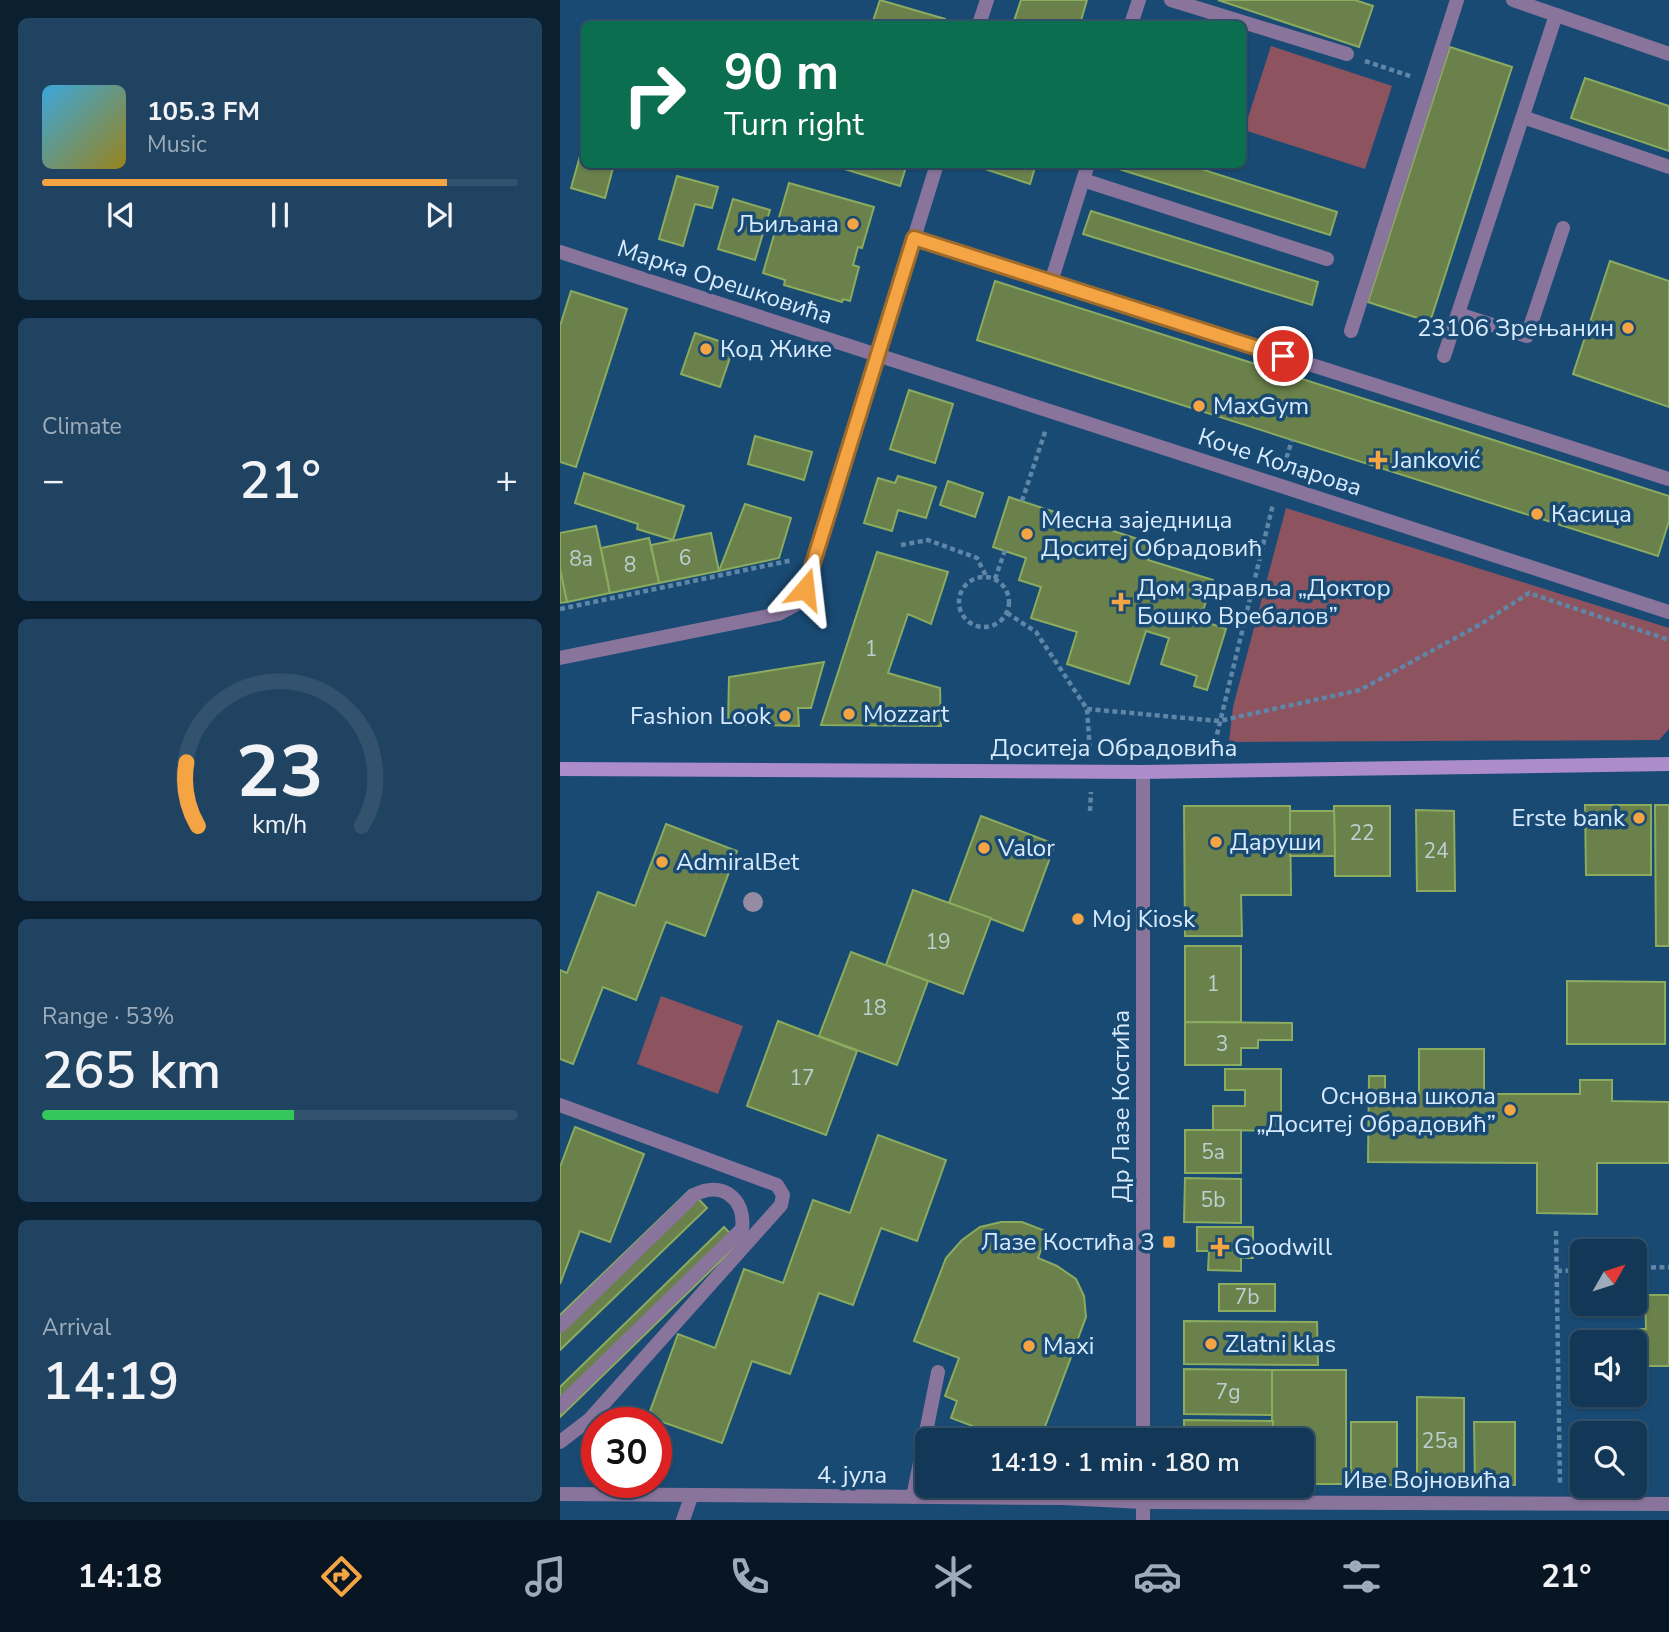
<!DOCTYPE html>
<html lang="en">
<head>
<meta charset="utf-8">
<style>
	body { margin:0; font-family:"Nunito Sans",sans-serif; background:#204361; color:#f1f3f6; height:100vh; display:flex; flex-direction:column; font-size:26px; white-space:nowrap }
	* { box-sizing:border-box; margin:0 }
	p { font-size:23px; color:#9dacba }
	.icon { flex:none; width:38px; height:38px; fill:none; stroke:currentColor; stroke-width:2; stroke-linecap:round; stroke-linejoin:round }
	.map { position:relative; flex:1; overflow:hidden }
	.side { display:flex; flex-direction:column; gap:18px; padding:18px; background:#0a1f30; width:560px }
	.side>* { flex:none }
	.top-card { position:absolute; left:21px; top:21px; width:665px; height:147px; border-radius:10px; box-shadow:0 2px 5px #0004,0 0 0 2px #32526d; background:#0b6e4f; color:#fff; overflow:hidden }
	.needle { width:46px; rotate:51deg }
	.buttons { position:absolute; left:1010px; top:1239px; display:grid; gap:14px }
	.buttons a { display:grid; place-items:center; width:77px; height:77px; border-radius:10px; background:#133857; box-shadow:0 2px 5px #0004,0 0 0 2px #32526d; font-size:35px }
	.speed { position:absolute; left:21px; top:1407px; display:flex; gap:14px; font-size:35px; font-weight:700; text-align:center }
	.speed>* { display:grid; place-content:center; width:91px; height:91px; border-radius:50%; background:#133857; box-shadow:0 2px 5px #0004,0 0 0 2px #32526d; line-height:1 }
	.speed .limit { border:10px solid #d22; background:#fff; color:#111 }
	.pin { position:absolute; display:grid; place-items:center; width:60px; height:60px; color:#fff; margin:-30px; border:4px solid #fff; border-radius:50%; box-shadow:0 2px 7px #0007 }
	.me { position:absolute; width:77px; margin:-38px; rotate:17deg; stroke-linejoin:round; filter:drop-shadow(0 0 5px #0008) }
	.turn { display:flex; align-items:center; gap:24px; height:147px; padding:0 28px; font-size:32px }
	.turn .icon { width:91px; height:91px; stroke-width:2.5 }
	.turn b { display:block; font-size:49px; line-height:60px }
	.big { font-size:52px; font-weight:600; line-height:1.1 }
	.side .card { flex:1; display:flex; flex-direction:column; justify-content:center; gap:10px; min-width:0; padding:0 24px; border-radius:10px; background:#204361 }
	.side .dial { align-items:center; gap:0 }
	.dial svg { height:182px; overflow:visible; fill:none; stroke:#32526d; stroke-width:7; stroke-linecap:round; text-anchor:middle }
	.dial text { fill:#f1f3f6; stroke:none }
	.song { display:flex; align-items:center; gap:21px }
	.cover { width:84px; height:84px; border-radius:10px; background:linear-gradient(135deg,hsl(200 70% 55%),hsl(50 70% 35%)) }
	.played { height:7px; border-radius:4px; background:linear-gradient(90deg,#f4a443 85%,#32526d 85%) }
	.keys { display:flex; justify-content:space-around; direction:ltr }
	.heat { display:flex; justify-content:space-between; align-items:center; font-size:38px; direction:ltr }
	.charge { height:10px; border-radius:5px; background:linear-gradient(90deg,#34c759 53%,#32526d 0) }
	.trip { position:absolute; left:355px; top:1428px; width:399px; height:70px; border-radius:10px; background:#133857; box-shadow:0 2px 5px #0004,0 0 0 2px #32526d; font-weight:600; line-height:70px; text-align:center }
	.tabs { display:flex; height:112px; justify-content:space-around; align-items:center; background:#081623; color:#9dacba }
	.tabs .icon { width:49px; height:49px }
	.tabs .selected { color:#f4a443 }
	.tabs b { font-size:32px; color:#f1f3f6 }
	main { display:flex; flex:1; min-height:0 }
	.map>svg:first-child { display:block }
</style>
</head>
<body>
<main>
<section class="side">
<div class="card">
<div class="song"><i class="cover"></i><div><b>105.3 FM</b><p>Music</p></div></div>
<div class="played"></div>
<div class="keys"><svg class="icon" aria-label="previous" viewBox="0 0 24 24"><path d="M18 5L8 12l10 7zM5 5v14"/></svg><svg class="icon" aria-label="pause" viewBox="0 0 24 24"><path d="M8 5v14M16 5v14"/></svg><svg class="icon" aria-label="next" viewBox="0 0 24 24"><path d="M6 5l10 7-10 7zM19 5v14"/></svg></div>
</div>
<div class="card"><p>Climate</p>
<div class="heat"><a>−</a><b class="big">21°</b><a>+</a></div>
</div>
<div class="card dial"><svg viewBox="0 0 100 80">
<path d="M14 69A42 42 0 1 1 86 69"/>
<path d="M14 69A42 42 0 0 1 9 41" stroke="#f4a443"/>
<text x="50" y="56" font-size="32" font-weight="700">23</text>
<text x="50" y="72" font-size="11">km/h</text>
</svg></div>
<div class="card"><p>Range · 53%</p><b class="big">265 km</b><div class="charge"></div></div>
<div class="card"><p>Arrival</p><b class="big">14:19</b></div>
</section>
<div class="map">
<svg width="1109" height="1520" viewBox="0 0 1109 1520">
	<rect width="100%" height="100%" fill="#194a74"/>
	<g fill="#8d545f">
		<polygon points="711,46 832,86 805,169 684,130"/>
		<polygon points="726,508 1109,628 1109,729 1099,740 669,742 673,707"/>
		<polygon points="101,996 183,1026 158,1094 77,1064"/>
	</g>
	<g fill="#6a814b" stroke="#8bab5f" stroke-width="2">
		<polygon points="320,0 385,19 383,24 312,24"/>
		<polygon points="461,0 527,0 520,24 453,24"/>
		<polygon points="658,0 795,0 813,6 799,47"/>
		<polygon points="890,47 952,67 870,322 808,302"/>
		<polygon points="1025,78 1109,106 1109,151 1011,118"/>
		<polygon points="22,149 24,149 24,164 54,164 45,198 11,188"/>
		<polygon points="268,164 347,164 340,186"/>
		<polygon points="410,164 476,164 470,184"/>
		<polygon points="543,164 625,164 777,212 770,235"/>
		<polygon points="117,176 158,187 152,208 135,204 123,246 99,239"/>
		<polygon points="229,183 314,207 302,248 298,247 293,265 299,267 290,301 283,299 282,302 224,285 225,280 203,273"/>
		<polygon points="173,199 210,210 195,260 158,249"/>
		<polygon points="531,211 758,282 752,305 523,234"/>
		<polygon points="1050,261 1109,281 1109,407 1013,374"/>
		<polygon points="435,281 1109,496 1109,521 1098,556 417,340"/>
		<polygon points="11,291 67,309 16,467 0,462 0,326"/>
		<polygon points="135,333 174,346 160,387 121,374"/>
		<polygon points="349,390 393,404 375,463 330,449"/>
		<polygon points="195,436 252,452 244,480 188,464"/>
		<polygon points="24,473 124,506 113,540 77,529 78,524 15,503"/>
		<polygon points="338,476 376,487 366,518 338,510 332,531 304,523 318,478 335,483"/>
		<polygon points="388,481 423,493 415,517 380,505"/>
		<polygon points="449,497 593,544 588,560 653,580 640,620 666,629 647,690 634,686 637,676 601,664 609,638 586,631 569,684 507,664 517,632 471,618 481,587 459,580 466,558 433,547"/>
		<polygon points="185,504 231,518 219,558 159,571"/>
		<polygon points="36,526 50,593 7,602 0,569 0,533"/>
		<polygon points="151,533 159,571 99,583 91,545"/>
		<polygon points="89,538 99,583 50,593 41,548"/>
		<polygon points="317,552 388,572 371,624 348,614 328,673 380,688 381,726 261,725"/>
		<polygon points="0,569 7,602 0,603"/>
		<polygon points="264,662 251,708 238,708 239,726 168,724 169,677"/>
		<polygon points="1025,805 1091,805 1091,875 1026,875"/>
		<polygon points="1095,805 1109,805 1109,946 1096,946"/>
		<polygon points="624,806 730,806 731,895 681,895 682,936 625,936"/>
		<polygon points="774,806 830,806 830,876 775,876"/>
		<polygon points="856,810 894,811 895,891 857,891"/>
		<polygon points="730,811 774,811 775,856 730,856"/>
		<polygon points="421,816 495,844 463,931 389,903"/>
		<polygon points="106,824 177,851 145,936 106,922 76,1000 43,987 13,1064 0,1059 0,970 7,973 38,892 75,906"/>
		<polygon points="353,890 431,918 403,994 326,965"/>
		<rect x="625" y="946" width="56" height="76"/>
		<polygon points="291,952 368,981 337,1065 259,1036"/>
		<polygon points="1007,981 1105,982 1105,1044 1007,1044"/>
		<polygon points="218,1021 297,1051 266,1135 187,1106"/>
		<polygon points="625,1022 732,1023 732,1040 698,1040 698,1048 681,1048 681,1065 625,1065"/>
		<polygon points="859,1049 924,1049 924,1094 1020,1094 1020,1080 1052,1080 1052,1101 1109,1102 1109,1163 1037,1163 1037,1214 977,1213 977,1163 808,1162 809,1076 825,1076 825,1093 859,1093"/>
		<polygon points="665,1069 721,1069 721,1131 653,1130 653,1106 685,1106 685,1090 665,1090"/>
		<polygon points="15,1127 84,1154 50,1242 20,1231 0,1284 0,1167"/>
		<rect x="625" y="1130" width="56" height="43"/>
		<polygon points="318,1135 386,1160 357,1241 321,1228 293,1305 259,1293 230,1374 192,1361 162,1443 88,1417 118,1334 155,1348 184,1269 223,1283 253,1200 290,1213"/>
		<polygon points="625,1178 681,1179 681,1223 624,1222"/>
		<polygon points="130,1190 147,1208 0,1350 0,1315"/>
		<polygon points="441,1222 462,1222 488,1232 478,1258 497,1266 516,1279 524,1296 526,1317 480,1440 450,1440 391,1418 397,1401 385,1396 399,1358 354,1341 386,1258 402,1240 420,1227"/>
		<polygon points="164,1227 179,1243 0,1417 0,1387"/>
		<polygon points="637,1227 693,1227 693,1258 681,1258 681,1271 648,1270 649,1251 637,1251"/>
		<rect x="659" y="1284" width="56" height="27"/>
		<polygon points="1085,1295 1109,1295 1109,1366 1074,1366 1074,1342 1071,1342 1071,1329 1086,1329"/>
		<polygon points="624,1321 757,1322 758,1365 624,1364"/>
		<polygon points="624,1369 712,1370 713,1415 624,1414"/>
		<polygon points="712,1370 786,1370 786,1484 742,1484 742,1440 712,1440"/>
		<polygon points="857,1397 904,1398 904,1485 857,1485"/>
		<polygon points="624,1420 713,1421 712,1440 624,1440"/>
		<polygon points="791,1422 837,1422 837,1485 791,1484"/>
		<polygon points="914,1422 955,1422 955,1485 915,1485"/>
	</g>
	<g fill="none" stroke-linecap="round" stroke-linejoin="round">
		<g stroke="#5f85a7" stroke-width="4.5" stroke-dasharray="5 3.5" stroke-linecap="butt">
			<polyline points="805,61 853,77"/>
			<polyline points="724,466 732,440"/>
			<polyline points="462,501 486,429"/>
			<polyline points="341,545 368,540 417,558 426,576"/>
			<circle cx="424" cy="602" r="25"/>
			<polyline points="435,579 445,550"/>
			<polyline points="0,609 233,560"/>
			<polyline points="447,613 476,632 527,709 530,752"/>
			<polyline points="527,709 659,721 800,690 921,624 969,593 1109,640"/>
			<polyline points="653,751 713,504"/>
			<polyline points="530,811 531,792"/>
			<polyline points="996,1231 1000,1485"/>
			<polyline points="1074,1268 1109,1267"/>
			<polyline points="997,1271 1022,1270"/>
		</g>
		<g stroke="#89749c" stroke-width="14">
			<polyline points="611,0 787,54"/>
			<polyline points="571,24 579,0"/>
			<polyline points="963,117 1109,167"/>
			<polyline points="523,180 767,259"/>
			<polyline points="354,238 1109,479"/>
			<polyline points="491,282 528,164"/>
			<polyline points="898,314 967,336 1003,228"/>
			<polyline points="791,331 897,0"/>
			<polyline points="884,356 996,15"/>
			<polyline points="0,1105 217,1185 223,1195 221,1205 30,1419 0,1442"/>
			<path d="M0 1326 134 1195C162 1180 186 1199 182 1229L0 1406"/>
			<polyline points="353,1497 378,1372"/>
			<polyline points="123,1520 131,1497"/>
		</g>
		<g stroke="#89749c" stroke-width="14">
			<polyline points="953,0 1109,54"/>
			<polyline points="419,24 427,0"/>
			<polyline points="0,252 1109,612"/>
			<polyline points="0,658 218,614 237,604 245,589 377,164"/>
			<polyline points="583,1440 583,772"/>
			<polyline points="0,1494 503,1498 583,1502 1109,1504"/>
			<polyline points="583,1520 583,1486"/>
		</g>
		<polyline stroke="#ac8ccb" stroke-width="14" points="0,769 583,772 1109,764"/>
	</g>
	<circle fill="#958ba3" cx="193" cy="902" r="10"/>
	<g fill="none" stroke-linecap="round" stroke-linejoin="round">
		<defs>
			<polyline id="route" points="245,589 354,238 723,356"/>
		</defs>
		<use href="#route" stroke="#9f6b2c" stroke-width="18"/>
		<use href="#route" stroke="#f4a443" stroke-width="12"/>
	</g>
	<g fill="#f4a443" stroke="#194a74" stroke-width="2.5">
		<circle cx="293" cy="224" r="7"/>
		<circle cx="1068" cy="328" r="7"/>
		<circle cx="146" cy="349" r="7"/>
		<circle cx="639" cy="406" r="7"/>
		<path d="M814.5 449.5h7v7h7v7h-7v7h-7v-7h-7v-7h7z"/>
		<circle cx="977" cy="514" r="7"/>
		<circle cx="467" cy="534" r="7"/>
		<path d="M557.5 591.5h7v7h7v7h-7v7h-7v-7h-7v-7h7z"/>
		<circle cx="289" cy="714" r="7"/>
		<circle cx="225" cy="716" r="7"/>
		<circle cx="1079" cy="818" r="7"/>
		<circle cx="656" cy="842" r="7"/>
		<circle cx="424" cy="848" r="7"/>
		<circle cx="102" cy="862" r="7"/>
		<circle cx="518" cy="919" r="7"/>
		<circle cx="950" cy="1110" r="7"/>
		<rect x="602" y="1235" width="14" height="14" rx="3.5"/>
		<path d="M656.5 1236.5h7v7h7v7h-7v7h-7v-7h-7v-7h7z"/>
		<circle cx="651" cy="1344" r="7"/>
		<circle cx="469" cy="1346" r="7"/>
	</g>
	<g text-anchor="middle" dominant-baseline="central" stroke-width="7" stroke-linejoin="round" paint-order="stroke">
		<g font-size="21" fill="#bcd0d1">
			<text x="125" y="558">6</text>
			<text x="21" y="559">8a</text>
			<text x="70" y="565">8</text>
			<text x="311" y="649">1</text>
			<text x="802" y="833">22</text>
			<text x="876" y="851">24</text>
			<text x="378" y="942">19</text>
			<text x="653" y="984">1</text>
			<text x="314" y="1008">18</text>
			<text x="662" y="1044">3</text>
			<text x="242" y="1078">17</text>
			<text x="653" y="1152">5a</text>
			<text x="653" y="1200">5b</text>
			<text x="687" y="1297">7b</text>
			<text x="668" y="1392">7g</text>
			<text x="880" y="1441">25a</text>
		</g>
		<g font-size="24" fill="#d8ebfe" stroke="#194a74" text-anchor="start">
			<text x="279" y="224" text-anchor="end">Љиљана</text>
			<text x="1054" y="328" text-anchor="end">23106 Зрењанин</text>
			<text x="160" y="349">Код Жике</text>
			<text x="653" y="406">MaxGym</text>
			<text x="832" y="460">Janković</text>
			<text x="991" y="514">Касица</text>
			<text x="481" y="520">Месна заједница<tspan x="481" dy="28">Доситеј Обрадовић</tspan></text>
			<text x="577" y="588">Дом здравља „Доктор<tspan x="577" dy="28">Бошко Вребалов”</tspan></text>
			<text x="303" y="714">Mozzart</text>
			<text x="211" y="716" text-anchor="end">Fashion Look</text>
			<text x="1065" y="818" text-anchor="end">Erste bank</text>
			<text x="670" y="842">Даруши</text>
			<text x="438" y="848">Valor</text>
			<text x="116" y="862">AdmiralBet</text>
			<text x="532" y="919">Moj Kiosk</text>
			<text x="936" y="1096" text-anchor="end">Основна школа<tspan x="936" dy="28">„Доситеј Обрадовић”</tspan></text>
			<text x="595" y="1242" text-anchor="end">Лазе Костића 3</text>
			<text x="674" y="1247">Goodwill</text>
			<text x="665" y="1344">Zlatni klas</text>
			<text x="483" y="1346">Maxi</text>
		</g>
		<g font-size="24" fill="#d8ebfe" stroke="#194a74">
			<text transform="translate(165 282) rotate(18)">Марка Орешковића</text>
			<text transform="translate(720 462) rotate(18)">Коче Коларова</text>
			<text x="554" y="748">Доситеја Обрадовића</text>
			<text transform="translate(561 1106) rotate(-90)">Др Лазе Костића</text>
			<text x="292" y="1475">4. јула</text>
			<text x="867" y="1480">Иве Војновића</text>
		</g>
	</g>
</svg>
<div class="buttons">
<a><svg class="needle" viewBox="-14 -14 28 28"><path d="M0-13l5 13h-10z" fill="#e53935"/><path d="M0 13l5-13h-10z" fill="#9dacba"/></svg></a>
<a><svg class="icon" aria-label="sound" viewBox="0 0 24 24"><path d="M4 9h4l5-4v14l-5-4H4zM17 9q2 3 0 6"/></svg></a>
<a><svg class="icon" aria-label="search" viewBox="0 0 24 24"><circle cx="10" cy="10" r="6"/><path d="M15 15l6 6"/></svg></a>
</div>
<div class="speed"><div class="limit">30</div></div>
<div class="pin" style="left:723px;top:356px;background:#d93025"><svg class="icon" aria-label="arrive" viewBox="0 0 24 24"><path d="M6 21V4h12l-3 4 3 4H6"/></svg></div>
<svg class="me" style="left:245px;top:589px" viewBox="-20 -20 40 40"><path d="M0-17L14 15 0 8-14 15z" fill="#f4a443" stroke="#fff" stroke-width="4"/></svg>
<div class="trip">14:19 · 1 min · 180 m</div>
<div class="top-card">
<div class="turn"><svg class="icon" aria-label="right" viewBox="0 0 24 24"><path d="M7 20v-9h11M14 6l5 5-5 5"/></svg><div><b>90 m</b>Turn right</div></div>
</div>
</div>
</main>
<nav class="tabs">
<b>14:18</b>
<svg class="icon selected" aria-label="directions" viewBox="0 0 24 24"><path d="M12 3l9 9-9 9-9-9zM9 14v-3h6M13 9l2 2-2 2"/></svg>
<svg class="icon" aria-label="music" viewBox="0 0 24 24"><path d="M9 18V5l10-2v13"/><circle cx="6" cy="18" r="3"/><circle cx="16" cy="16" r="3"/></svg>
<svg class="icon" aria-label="phone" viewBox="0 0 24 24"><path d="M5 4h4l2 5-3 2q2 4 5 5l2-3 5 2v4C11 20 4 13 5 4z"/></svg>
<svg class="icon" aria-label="climate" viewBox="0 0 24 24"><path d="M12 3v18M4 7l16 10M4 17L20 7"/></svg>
<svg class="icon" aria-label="car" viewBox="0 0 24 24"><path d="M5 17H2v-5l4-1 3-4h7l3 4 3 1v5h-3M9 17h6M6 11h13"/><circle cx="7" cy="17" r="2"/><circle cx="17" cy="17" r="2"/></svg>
<svg class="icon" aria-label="filters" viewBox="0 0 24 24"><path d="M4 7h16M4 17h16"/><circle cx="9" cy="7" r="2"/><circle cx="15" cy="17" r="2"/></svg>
<b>21°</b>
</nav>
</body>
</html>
